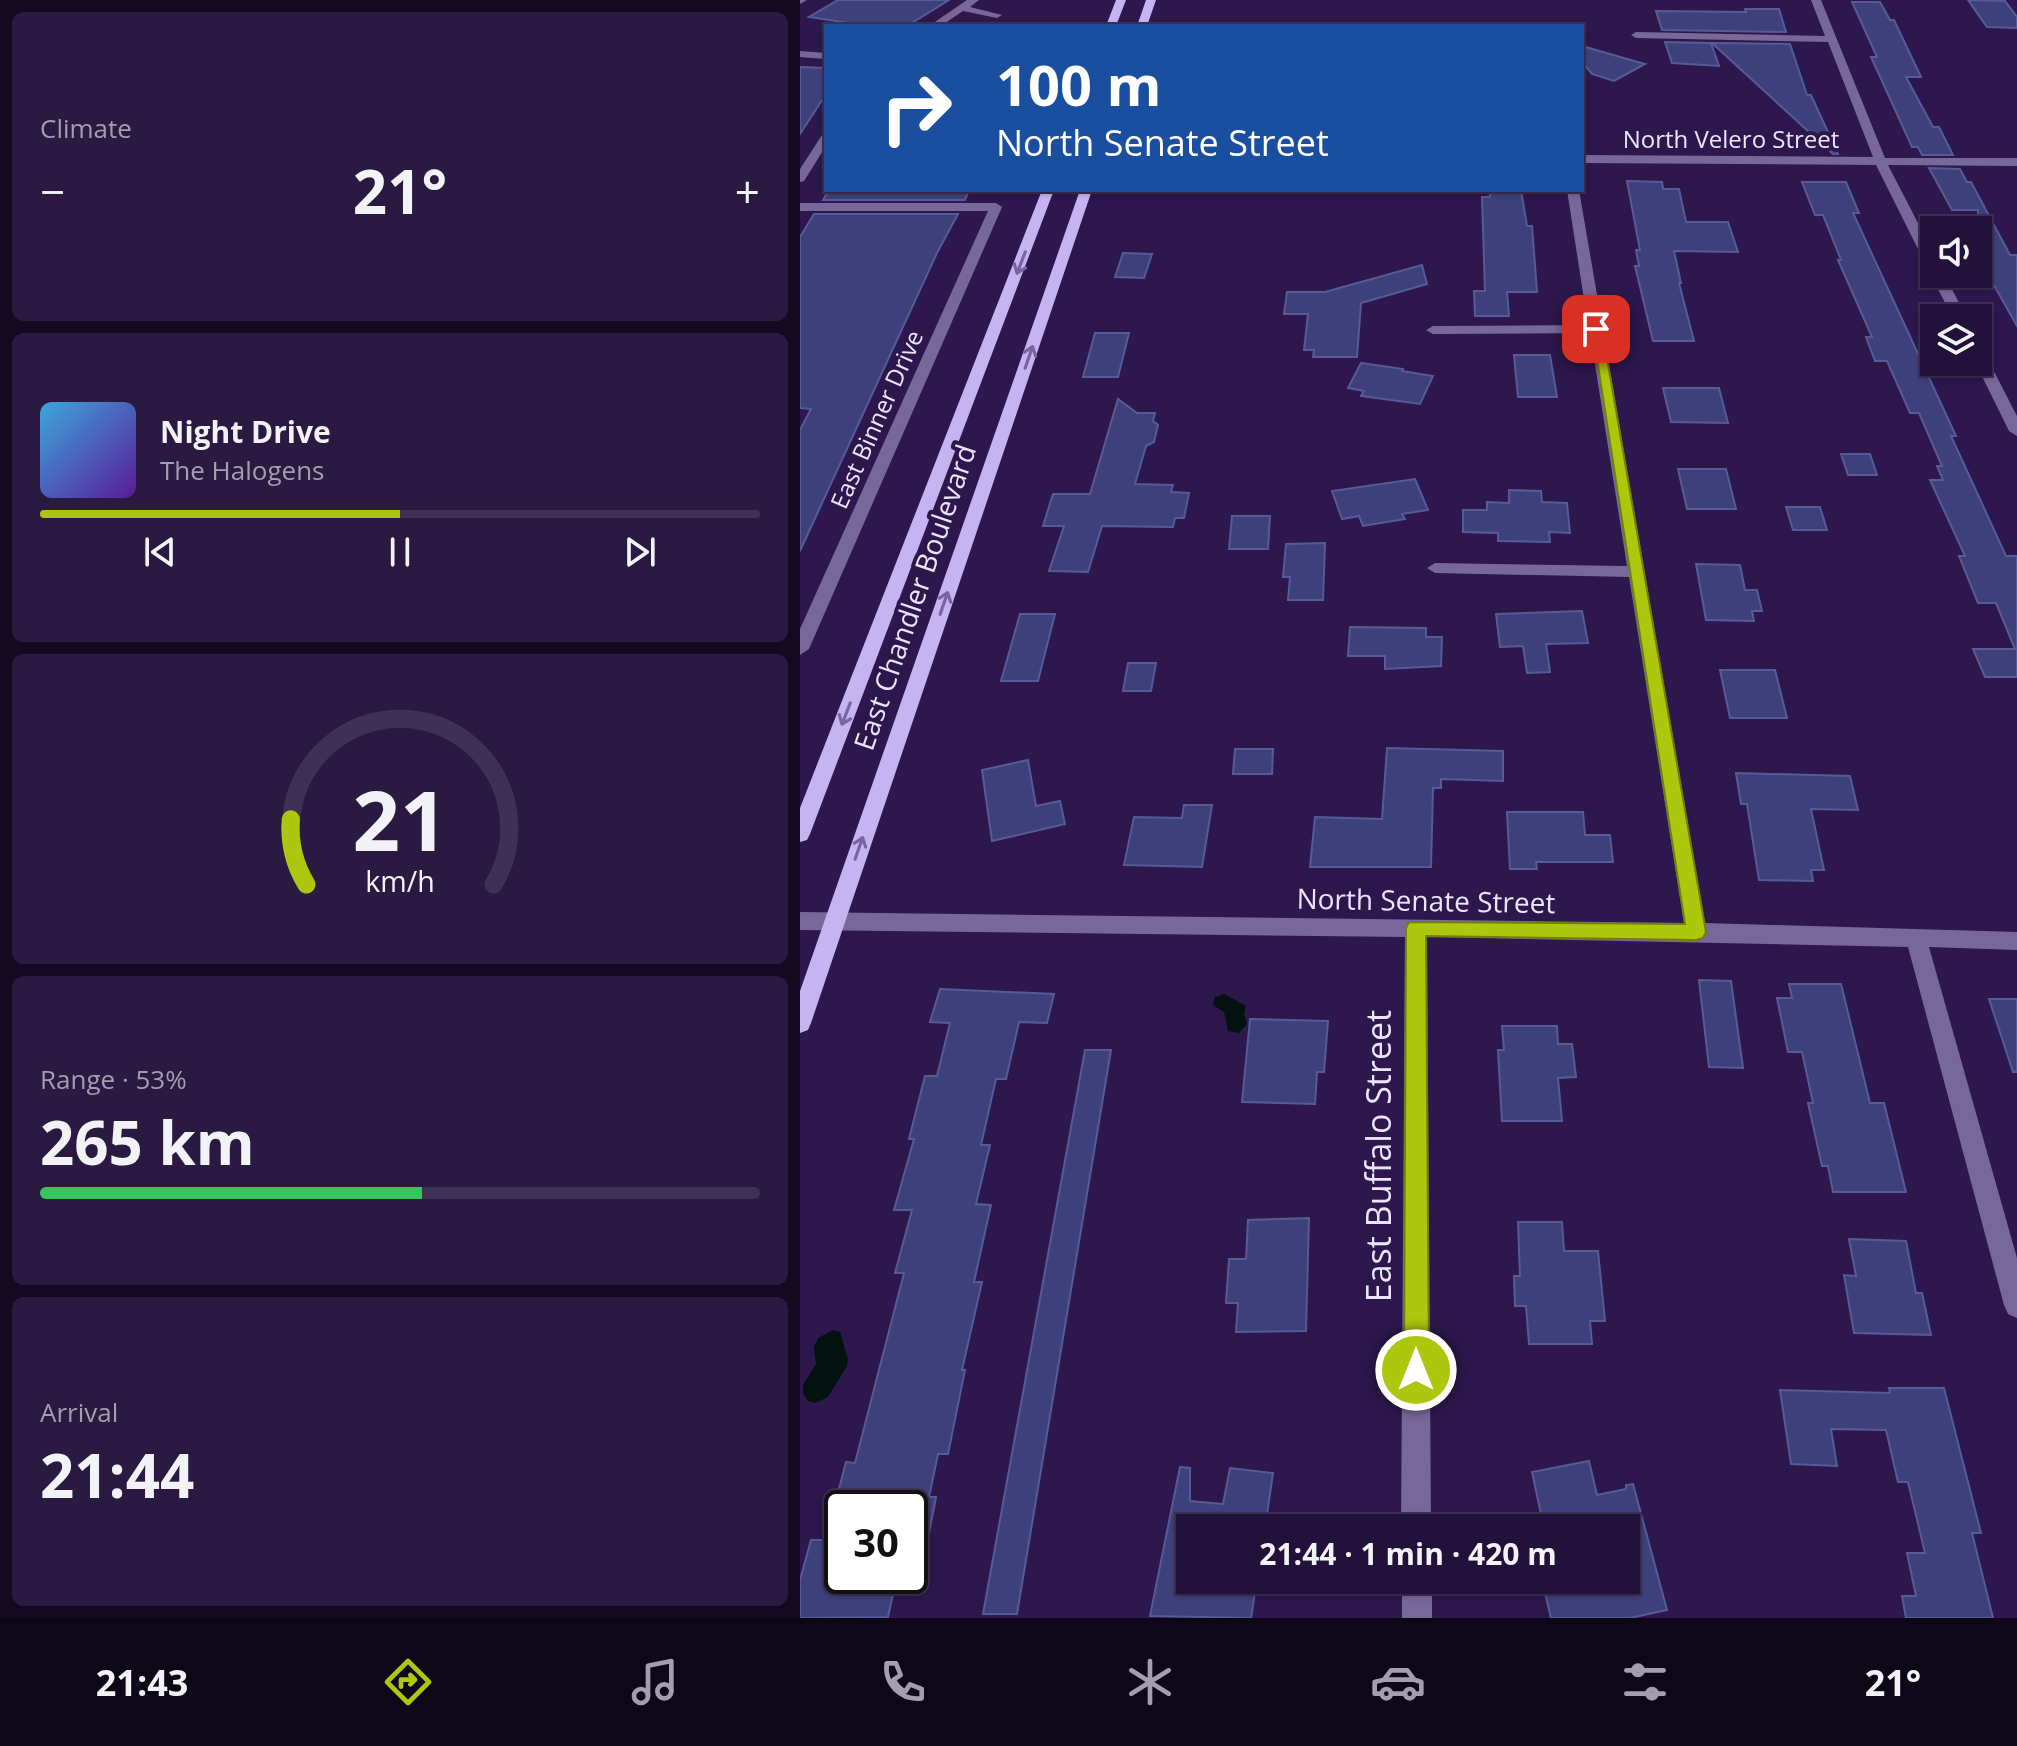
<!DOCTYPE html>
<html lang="en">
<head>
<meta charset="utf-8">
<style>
	body { margin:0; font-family:"Open Sans",sans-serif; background:#2a1a42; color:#f1f3f6; height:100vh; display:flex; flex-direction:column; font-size:30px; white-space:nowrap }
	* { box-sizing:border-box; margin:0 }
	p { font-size:26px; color:#a29daf }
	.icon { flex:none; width:44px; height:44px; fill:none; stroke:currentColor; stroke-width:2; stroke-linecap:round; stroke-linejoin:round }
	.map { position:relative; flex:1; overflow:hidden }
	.drawer { display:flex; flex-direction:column; gap:12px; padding:12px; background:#130920; width:800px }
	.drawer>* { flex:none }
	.guide { position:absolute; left:24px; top:24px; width:760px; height:168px; border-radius:0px; box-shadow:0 2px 6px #0004,0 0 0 2px #3f3154; background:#1a4fa0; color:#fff; overflow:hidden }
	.buttons { position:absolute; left:1120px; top:216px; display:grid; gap:16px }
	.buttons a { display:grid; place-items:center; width:72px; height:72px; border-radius:0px; background:#22113a; box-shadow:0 2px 6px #0004,0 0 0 2px #3f3154; font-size:40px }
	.speed { position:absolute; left:24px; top:1490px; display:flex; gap:16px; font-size:40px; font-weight:700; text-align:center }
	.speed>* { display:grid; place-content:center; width:104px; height:104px; border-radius:50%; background:#22113a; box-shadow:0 2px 6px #0004,0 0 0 2px #3f3154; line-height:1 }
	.speed .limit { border:4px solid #111; border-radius:12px; background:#fff; color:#111 }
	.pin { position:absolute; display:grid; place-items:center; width:68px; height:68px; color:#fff; margin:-34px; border-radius:16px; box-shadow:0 4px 12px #0006 }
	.me { position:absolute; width:88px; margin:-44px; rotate:0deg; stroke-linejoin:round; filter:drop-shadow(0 0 6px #0008) }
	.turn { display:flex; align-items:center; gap:28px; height:168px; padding:0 40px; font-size:36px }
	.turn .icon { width:104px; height:104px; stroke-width:2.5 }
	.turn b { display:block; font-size:56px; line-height:68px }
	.big { font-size:60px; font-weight:700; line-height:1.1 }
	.drawer .card { flex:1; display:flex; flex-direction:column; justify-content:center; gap:12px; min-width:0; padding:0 28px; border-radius:12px; background:#2a1a42 }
	.drawer .dial { align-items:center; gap:0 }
	.dial svg { height:208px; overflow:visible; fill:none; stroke:#3f3154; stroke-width:7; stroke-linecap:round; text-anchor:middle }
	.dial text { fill:#f1f3f6; stroke:none }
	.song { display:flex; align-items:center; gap:24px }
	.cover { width:96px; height:96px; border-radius:12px; background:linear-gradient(135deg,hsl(200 70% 55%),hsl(270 70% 35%)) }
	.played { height:8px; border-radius:4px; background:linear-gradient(90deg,#adc60e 50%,#3f3154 50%) }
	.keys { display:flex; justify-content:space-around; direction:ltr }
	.heat { display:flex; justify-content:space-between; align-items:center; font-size:44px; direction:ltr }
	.charge { height:12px; border-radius:6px; background:linear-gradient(90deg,#34c759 53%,#3f3154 0) }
	.trip { position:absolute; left:376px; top:1514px; width:464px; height:80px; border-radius:0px; background:#22113a; box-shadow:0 2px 6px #0004,0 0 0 2px #3f3154; font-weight:700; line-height:80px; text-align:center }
	.menu { display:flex; height:128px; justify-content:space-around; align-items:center; background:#0e0717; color:#a29daf }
	.menu .icon { width:56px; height:56px }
	.menu .current { color:#adc60e }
	.menu b { font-size:36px; color:#f1f3f6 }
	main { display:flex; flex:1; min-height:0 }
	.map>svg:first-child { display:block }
</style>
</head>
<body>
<main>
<section class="drawer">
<div class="card"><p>Climate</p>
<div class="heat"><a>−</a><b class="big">21°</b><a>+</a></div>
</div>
<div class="card">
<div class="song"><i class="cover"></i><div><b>Night Drive</b><p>The Halogens</p></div></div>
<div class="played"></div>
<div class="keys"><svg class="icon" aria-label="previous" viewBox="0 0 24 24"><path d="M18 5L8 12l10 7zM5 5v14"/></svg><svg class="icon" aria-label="pause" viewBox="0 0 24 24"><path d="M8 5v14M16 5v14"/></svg><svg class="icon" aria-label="next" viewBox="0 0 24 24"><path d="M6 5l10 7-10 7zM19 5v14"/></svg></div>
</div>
<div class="card dial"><svg viewBox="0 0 100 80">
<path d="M14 69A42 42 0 1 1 86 69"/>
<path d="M14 69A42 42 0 0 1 8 44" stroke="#adc60e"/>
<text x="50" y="56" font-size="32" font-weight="700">21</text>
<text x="50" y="72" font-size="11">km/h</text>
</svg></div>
<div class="card"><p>Range · 53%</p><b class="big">265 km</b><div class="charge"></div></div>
<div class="card"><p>Arrival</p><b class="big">21:44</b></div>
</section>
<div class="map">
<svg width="1217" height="1618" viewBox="0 0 1217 1618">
	<rect width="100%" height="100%" fill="#2d174d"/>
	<g fill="#03120e">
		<polygon points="424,994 446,1006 444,1014 447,1024 439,1033 428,1031 424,1012 413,1005 415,997"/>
		<polygon points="33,1330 40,1332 48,1359 47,1366 28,1397 15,1403 8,1401 3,1394 3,1385 16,1364 14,1347 18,1338"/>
	</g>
	<g fill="#3d407a" stroke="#565b98" stroke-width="2">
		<polygon points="38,0 149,0 107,26 68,26 9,17"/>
		<polygon points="1168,0 1205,1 1217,17 1217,28 1187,27"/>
		<polygon points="1052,2 1080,2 1090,20 1094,20 1121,77 1106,77 1133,127 1139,127 1153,155 1122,155 1118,147 1112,147 1071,57 1077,57"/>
		<polygon points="945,9 979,9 986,32 862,30 856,11 946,12"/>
		<polygon points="865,42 911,43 919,66 872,63"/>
		<polygon points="912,43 990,44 1007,95 1011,95 1038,154 1033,154"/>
		<polygon points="782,46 845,64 814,81 792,74 782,62"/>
		<polygon points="0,67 26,68 26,94 0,134"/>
		<polygon points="1129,168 1160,169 1167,182 1171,182 1210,255 1217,255 1217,326 1178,257 1178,210 1152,210"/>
		<polygon points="827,181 862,182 863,189 879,189 886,222 928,222 938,252 874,251 881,283 879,283 894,341 853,341 835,266 839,266 836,250 840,250"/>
		<polygon points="1002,182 1046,182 1059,213 1053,213 1156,436 1151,436 1206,556 1217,556 1217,677 1185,677 1173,649 1215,649 1196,603 1178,603 1159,556 1165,556 1130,480 1143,480 1137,466 1142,466 1119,413 1110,413 1087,361 1075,361 1066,337 1072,337 1038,260 1041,260 1023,215 1015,215"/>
		<polygon points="29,190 169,190 165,200 23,200"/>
		<polygon points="690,190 721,190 727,226 732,226 737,292 707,292 709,316 675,316 674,291 685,291 682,197 690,197"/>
		<polygon points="14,214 158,214 137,253 0,551 0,430 11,409 0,408 0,237"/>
		<polygon points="323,253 352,254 344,278 315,277"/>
		<polygon points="622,265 627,284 561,303 557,357 513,357 514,350 504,350 508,314 484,314 487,292 525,292"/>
		<polygon points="295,333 329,333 318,377 283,377"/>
		<polygon points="714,355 750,355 757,397 718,397"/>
		<polygon points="561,363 603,369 602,371 633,376 620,404 561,396 564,391 548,388"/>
		<polygon points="863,388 919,388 928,423 871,422"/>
		<polygon points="318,399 337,413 355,413 353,421 358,425 354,442 346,446 335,484 373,485 371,492 389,493 384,518 375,518 373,527 302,526 288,572 249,571 264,526 243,526 253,494 290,494"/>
		<polygon points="1041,454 1070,454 1077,475 1048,475"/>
		<polygon points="878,469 926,469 936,509 887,509"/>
		<polygon points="615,479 628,510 602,514 605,519 563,526 559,516 542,519 532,491"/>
		<polygon points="709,490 741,491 742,502 767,503 770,533 749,532 750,542 698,541 698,533 663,532 663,510 687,510 687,502 709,503"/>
		<polygon points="986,507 1020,507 1027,530 993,530"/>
		<polygon points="432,516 470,516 468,549 429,549"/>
		<polygon points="525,543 523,600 488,600 490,577 483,577 486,544"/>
		<polygon points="896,564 940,565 945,590 957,590 962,611 952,611 954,621 906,620"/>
		<polygon points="782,611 788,643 746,644 750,672 727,673 723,646 700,647 696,614"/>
		<polygon points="220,614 255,614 238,681 201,681"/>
		<polygon points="550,627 626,628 626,637 642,637 641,666 585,669 585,656 548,656"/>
		<polygon points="328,663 356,663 351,691 323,691"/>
		<polygon points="920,670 975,670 987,718 930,718"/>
		<polygon points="587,748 703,751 703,781 641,779 641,788 633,788 631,867 510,867 515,817 582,819"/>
		<polygon points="435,749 473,749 472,774 433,774"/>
		<polygon points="228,760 236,806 260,801 265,824 192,841 182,770"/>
		<polygon points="936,773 1050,776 1058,810 1011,809 1024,870 1011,870 1013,881 959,880 947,804 941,804"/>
		<polygon points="384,805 412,805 402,867 324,865 334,817 382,818"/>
		<polygon points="707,812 783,812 785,835 810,835 813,862 736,862 737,869 710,869"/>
		<polygon points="899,980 931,981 943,1068 909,1067"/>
		<polygon points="989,984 1041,984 1070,1103 1084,1103 1106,1192 1033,1192 1028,1166 1022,1166 1008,1103 1013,1103 1002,1052 988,1052 977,998 992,998"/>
		<polygon points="140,989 254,994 247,1023 219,1022 206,1079 196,1079 181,1145 190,1145 176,1204 191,1205 174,1282 182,1282 162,1370 165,1370 148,1454 138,1454 129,1497 136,1497 129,1533 110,1532 110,1508 34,1508 46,1462 55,1463 104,1273 95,1273 112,1210 94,1210 114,1139 109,1139 125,1076 137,1076 150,1023 130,1022"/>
		<polygon points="1189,999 1217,999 1217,1072 1213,1072"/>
		<polygon points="450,1019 528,1021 524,1072 517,1072 515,1104 442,1102"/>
		<polygon points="702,1026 757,1026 758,1044 772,1044 776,1077 758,1078 762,1121 702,1121 698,1050 704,1050"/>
		<polygon points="285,1050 311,1050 217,1614 183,1614"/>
		<polygon points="509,1218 506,1331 436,1332 438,1303 426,1303 429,1259 446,1259 448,1220"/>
		<polygon points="718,1222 762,1222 764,1251 798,1251 805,1321 790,1321 792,1344 729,1344 726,1306 715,1306 714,1276 720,1276"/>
		<polygon points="1049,1239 1106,1241 1116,1293 1122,1293 1131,1335 1054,1333 1044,1275 1056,1276"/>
		<polygon points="1089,1388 1144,1388 1181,1533 1172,1533 1193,1618 1106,1618 1102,1596 1116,1596 1107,1553 1125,1553 1108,1482 1098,1482 1086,1430 1031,1429 1037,1466 991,1464 980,1390 1090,1393"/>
		<polygon points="789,1461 797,1495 826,1489 826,1485 833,1484 867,1610 830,1618 751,1618 742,1580 826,1580 826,1528 744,1528 732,1472"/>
		<polygon points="380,1467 390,1468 390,1501 423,1504 430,1468 473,1473 465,1528 390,1528 390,1580 457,1580 451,1618 350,1616"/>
		<polygon points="11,1540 42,1540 42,1576 97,1576 88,1617 0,1618 0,1580"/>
	</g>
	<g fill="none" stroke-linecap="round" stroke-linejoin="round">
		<g fill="#78689a" fill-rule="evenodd">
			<polygon points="0,0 7,0 0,4"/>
			<polygon points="167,0 179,0 170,7 202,15 197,18 163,11 141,26 129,26"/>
			<polygon points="1011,0 1021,0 1085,158 1217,158 1217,166 1088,165 1134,254 1134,274 1144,274 1167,318 1153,318 1130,274 1134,271 1127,267 1076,165 782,163 782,155 1073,157 1028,42 836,38 831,35 836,32 1025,36"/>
			<polygon points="608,22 612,23 613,26 603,26"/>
			<polygon points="0,51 26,53 26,59 0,57"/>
			<polygon points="26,134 26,146 4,181 0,182 0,169 22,135"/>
			<polygon points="767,190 779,190 905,923 1217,932 1217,950 1129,947 1217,1258 1217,1318 1208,1314 1204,1305 1108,947 627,937 631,1528 601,1528 605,937 0,930 0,912 884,923 829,577 635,573 627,568 635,563 827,566 790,333 633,334 626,330 633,326 788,325"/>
			<polygon points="0,203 196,203 202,207 9,649 0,655 0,629 188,211 0,211"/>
			<polygon points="1178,350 1185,354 1217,416 1217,436 1209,431 1175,362 1178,362"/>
			<rect x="602" y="1580" width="30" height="38"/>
		</g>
		<g fill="#c6b3f1" fill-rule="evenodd">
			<polygon points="316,0 326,0 316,26 306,26"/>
			<polygon points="346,0 356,0 347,26 337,26"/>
			<polygon points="242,190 254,190 10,834 7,840 0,842 0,808"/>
			<polygon points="280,190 292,190 11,1023 8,1030 0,1033 0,991"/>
		</g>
	</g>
	<defs><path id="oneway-shaft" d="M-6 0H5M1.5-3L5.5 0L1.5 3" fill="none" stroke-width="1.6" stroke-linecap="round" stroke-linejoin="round" transform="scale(2)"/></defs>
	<g stroke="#7a659f">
		<use href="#oneway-shaft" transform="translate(221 263) rotate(111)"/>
		<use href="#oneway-shaft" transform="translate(229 357) rotate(-71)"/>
		<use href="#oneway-shaft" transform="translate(144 603) rotate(-71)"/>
		<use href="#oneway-shaft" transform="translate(46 714) rotate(111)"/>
		<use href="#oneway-shaft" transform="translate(59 848) rotate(-71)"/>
	</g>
	<polygon fill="#adc60e" stroke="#708109" stroke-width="2" points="792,327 802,329 906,932 903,938 896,940 626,936 629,1370 625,1379 616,1382 607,1379 604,1370 606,928 609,922 885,924"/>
	<g text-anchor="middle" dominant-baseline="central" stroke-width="8" stroke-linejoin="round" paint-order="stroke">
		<g font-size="24" fill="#eae5fa" stroke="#2d174d">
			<text x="931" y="138">North Velero Street</text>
			<text transform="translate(76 419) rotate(-66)">East Binner Drive</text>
		</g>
		<g font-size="28" fill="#eae5fa" stroke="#2d174d">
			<text transform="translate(114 597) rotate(-71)">East Chandler Boulevard</text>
			<text transform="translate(626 900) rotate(1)">North Senate Street</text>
		</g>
		<g font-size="34" fill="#eae5fa" stroke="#2d174d">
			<text transform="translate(578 1156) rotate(-90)">East Buffalo Street</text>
		</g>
	</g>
</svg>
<div class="buttons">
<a><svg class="icon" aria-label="sound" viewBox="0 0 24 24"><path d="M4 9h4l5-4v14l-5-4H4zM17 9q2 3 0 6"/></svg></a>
<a><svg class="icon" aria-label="layers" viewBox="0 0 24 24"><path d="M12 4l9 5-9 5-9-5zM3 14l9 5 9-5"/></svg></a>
</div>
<div class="speed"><div class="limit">30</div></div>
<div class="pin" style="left:796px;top:329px;background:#d93025"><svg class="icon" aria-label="arrive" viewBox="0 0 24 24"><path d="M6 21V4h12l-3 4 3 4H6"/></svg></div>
<svg class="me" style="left:616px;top:1370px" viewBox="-20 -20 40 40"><circle r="17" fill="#adc60e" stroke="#fff" stroke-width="3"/><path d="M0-11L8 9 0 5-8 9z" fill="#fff"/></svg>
<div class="trip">21:44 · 1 min · 420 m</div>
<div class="guide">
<div class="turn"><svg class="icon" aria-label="right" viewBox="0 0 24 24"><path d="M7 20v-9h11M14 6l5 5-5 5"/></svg><div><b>100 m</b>North Senate Street</div></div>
</div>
</div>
</main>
<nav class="menu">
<b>21:43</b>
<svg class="icon current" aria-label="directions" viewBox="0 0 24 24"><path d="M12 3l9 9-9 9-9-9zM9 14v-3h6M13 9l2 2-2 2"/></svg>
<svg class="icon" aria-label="music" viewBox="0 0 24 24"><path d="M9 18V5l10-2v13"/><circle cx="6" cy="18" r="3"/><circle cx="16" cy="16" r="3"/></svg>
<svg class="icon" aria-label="phone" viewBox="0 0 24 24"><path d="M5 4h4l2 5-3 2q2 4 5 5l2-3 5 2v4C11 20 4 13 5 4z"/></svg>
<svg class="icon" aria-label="climate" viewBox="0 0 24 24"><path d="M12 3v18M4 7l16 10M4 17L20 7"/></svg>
<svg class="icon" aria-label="car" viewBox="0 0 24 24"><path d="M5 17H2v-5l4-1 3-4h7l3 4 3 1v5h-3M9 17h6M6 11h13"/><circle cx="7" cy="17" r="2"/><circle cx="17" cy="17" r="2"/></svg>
<svg class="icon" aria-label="filters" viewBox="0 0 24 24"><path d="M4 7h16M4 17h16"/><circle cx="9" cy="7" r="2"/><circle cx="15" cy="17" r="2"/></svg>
<b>21°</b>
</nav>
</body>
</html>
